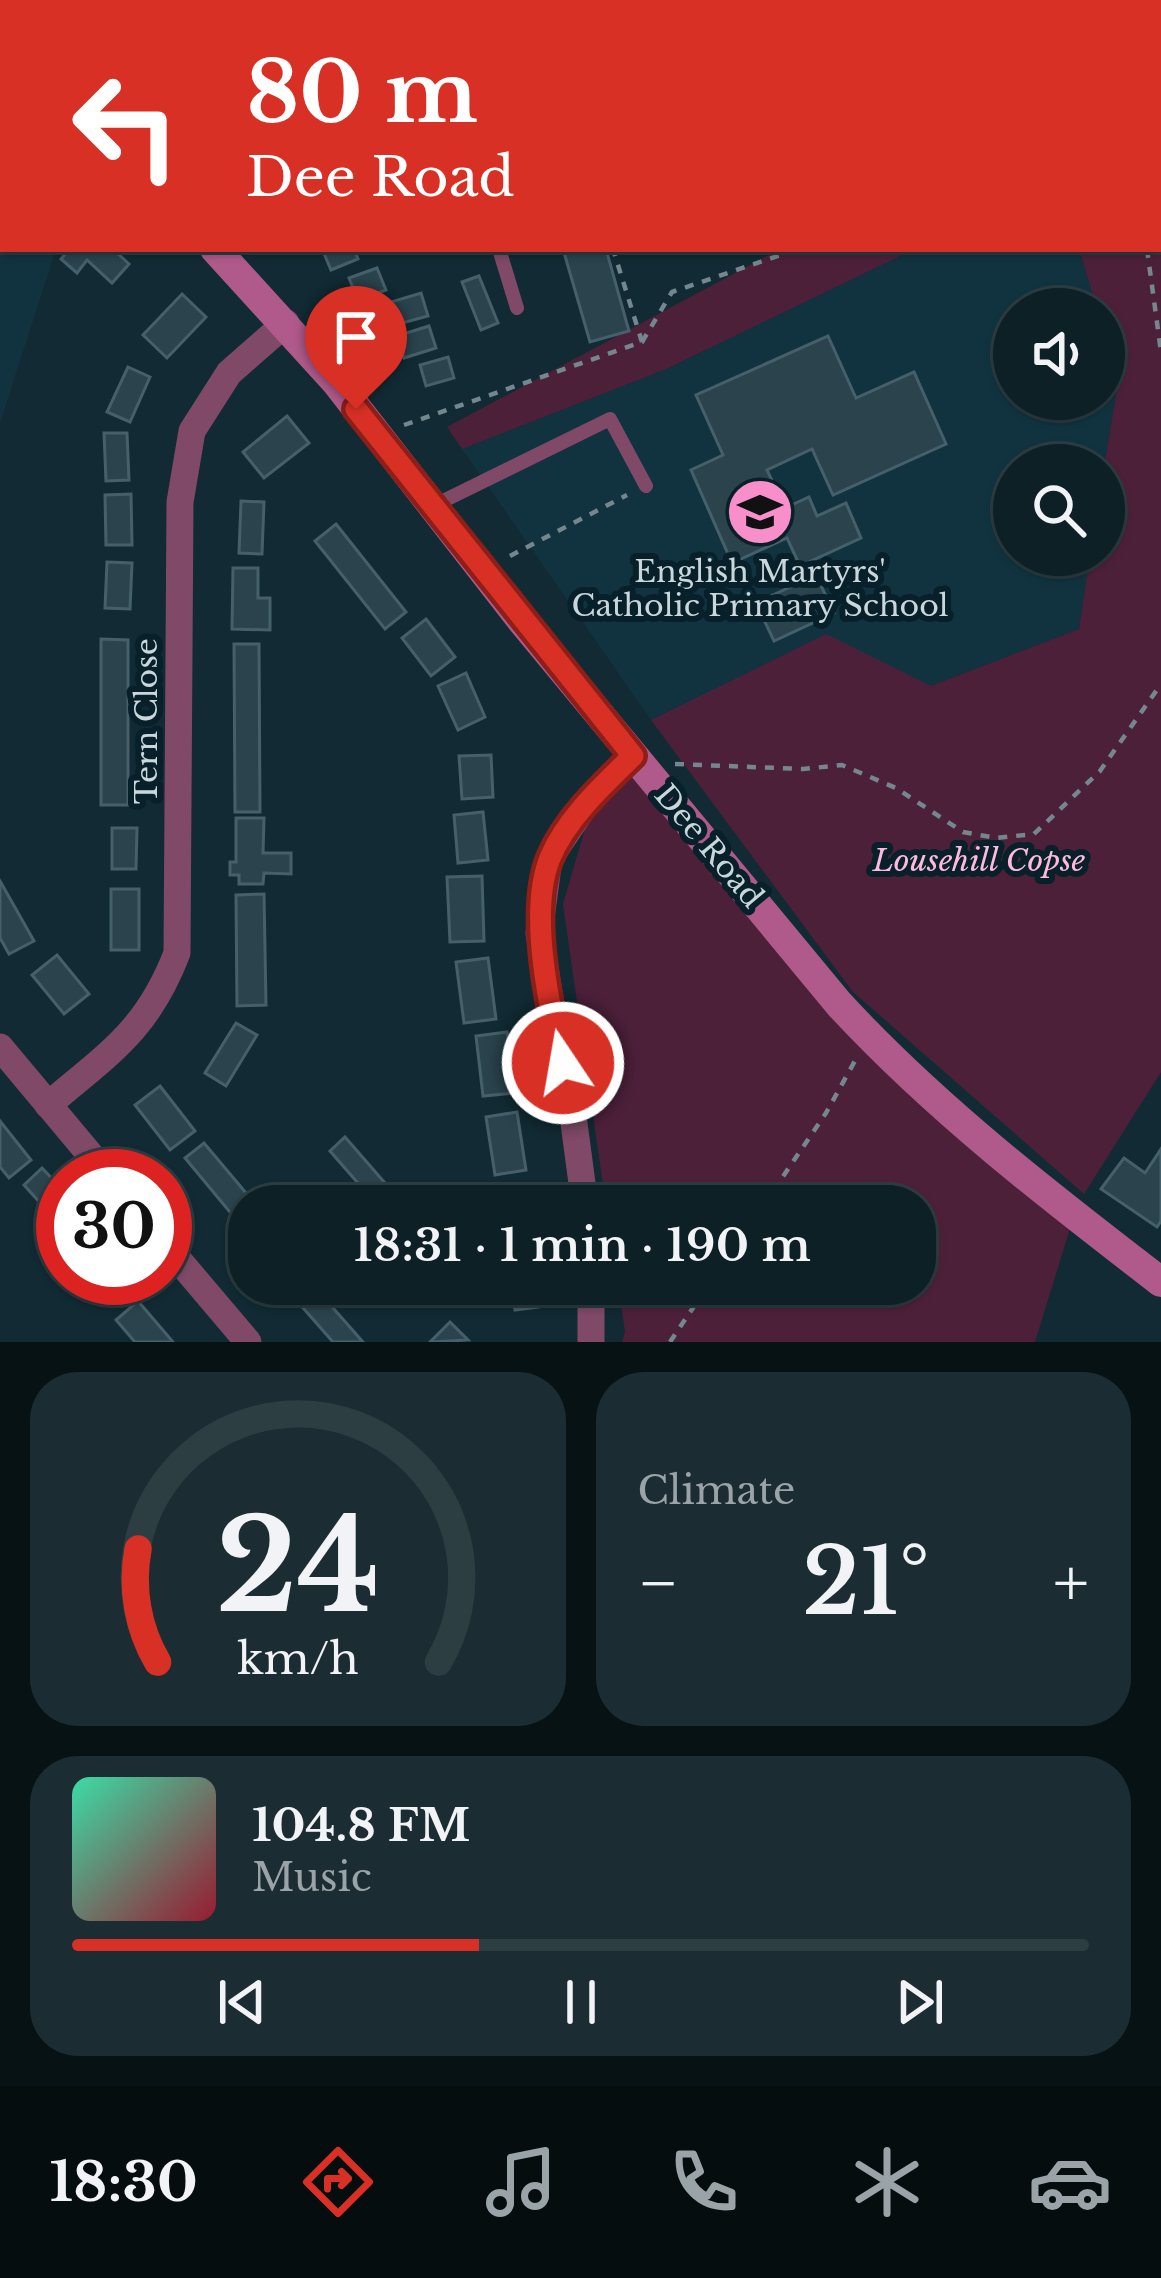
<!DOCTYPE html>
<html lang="en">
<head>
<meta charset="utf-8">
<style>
	body { margin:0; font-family:"Libre Baskerville",serif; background:#1b2d32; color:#f1f3f6; height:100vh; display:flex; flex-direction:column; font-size:45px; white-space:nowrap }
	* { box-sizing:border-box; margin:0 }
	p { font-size:39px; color:#9aa3a7 }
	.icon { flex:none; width:66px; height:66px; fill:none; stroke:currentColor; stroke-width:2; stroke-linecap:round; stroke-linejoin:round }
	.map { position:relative; height:1342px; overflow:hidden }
	.drawer { display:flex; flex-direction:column; gap:30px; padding:30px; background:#071215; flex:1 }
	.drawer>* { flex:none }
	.banner { position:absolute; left:0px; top:0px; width:1161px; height:252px; box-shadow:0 3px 9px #0004,0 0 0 3px #2d3e43; background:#d93025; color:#fff; overflow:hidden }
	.tools { position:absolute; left:993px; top:288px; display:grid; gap:24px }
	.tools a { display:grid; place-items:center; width:132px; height:132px; border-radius:50%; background:#0d2026; box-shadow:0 3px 9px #0004,0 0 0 3px #2d3e43; font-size:60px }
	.speed { position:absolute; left:36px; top:1149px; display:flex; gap:24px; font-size:60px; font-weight:700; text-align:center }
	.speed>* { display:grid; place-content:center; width:156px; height:156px; border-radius:50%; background:#0d2026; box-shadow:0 3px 9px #0004,0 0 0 3px #2d3e43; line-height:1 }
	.speed .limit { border:18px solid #d22; background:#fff; color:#111 }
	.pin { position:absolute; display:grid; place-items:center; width:102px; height:102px; color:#fff; margin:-123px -51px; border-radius:50% 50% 50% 0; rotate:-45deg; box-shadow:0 0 12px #0007 }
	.pin .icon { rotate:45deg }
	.me { position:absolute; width:132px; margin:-66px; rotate:348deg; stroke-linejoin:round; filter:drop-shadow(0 0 9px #0008) }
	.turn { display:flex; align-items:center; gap:42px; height:252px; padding:0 48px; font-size:54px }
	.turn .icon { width:156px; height:156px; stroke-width:2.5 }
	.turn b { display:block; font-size:84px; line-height:102px }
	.big { font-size:90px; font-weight:600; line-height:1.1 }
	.drawer .widget { flex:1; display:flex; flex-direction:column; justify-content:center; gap:18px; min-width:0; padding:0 42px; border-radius:48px; background:#1b2d32 }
	.drawer .dial { align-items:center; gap:0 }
	.dial svg { height:312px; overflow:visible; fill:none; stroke:#2d3e43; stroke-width:7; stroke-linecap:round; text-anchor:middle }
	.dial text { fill:#f1f3f6; stroke:none }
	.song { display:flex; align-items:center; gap:36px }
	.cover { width:144px; height:144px; border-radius:18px; background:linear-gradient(135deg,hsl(160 70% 55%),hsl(350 70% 35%)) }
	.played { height:12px; border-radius:6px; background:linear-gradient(90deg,#d93025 40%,#2d3e43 40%) }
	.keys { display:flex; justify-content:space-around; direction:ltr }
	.heat { display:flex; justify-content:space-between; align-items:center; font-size:66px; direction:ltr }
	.drawer .tiles { flex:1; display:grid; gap:30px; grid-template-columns:1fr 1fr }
	.widget:last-child { grid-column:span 2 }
	.trip { position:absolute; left:228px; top:1185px; width:708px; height:120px; border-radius:48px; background:#0d2026; box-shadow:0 3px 9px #0004,0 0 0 3px #2d3e43; font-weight:600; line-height:120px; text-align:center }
	.tab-bar { display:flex; height:192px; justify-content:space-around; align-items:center; background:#050d0f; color:#9aa3a7 }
	.tab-bar .icon { width:84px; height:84px }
	.tab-bar .active { color:#d93025 }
	.tab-bar b { font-size:54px; color:#f1f3f6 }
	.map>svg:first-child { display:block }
</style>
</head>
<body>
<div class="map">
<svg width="1161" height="1342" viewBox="0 0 1161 1342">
	<rect width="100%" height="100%" fill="#112a33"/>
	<g fill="#113340">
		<polygon points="0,133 3,249 56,249 0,423"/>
		<polygon points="915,249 1079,249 1097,309 1014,309 1014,399 1104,399 1104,335 1118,381 1104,468 1104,465 1014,465 1014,555 1090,555 1079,629 931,686 825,635 651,720 462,449 664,370"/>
	</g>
	<g fill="#4d203a">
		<polygon points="1021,0 1161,0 1161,1072 1084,1194 853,992 651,720 826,634 931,686 1079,629 1090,555 1104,555 1104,468 1118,382 1104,335 1104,309 1097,309 1079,249 1158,249 1158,3"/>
		<polygon points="780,249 915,249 664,370 462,449 447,427"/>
		<polygon points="630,766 845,1028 1072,1222 1035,1342 622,1342 625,1332 618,1284 915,1284 915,1206 606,1206 563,904 587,822"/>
	</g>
	<g fill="#2a434d" stroke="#46606b" stroke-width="3">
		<polygon points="24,0 83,0 88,3 23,3"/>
		<polygon points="64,249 113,249 129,264 112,283 87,260 77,273 61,259 67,252"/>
		<polygon points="354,249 358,259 331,270 323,251"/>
		<polygon points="563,249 606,249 629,331 590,342"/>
		<polygon points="377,268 386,290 358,300 349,278"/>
		<polygon points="479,276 498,323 481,330 462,282"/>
		<polygon points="421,293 428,316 377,330 371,308"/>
		<polygon points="182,294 206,317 167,358 143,335"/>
		<polygon points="429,326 436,348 404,358 397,336"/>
		<polygon points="828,336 856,398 914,372 946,444 833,495 812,449 767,470 785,508 809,497 817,516 846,503 861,538 800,566 787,538 732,563 691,470 723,455 696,395"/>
		<polygon points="448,357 454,378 426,386 420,365"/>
		<polygon points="128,367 150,377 130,422 107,412"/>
		<polygon points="287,416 309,443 264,478 243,452"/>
		<polygon points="104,433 127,433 129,480 106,481"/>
		<polygon points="131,494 132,545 106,545 105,495"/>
		<polygon points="241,501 264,502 262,554 239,553"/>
		<polygon points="336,524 406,612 385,629 315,541"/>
		<polygon points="107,562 132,563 130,609 105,608"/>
		<polygon points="233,568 258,568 258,598 270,598 270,630 232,629"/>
		<polygon points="816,575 834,613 774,641 756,603"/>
		<polygon points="426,619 455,657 431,676 402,638"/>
		<polygon points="101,639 128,640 128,805 101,805"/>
		<polygon points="234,644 259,644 260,812 235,812"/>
		<polygon points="466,673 485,717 458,730 438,686"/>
		<polygon points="491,755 493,797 462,799 459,756"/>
		<polygon points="483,812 488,860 458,863 454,815"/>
		<polygon points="236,818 264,818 263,853 291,853 291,874 264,873 263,884 239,884 239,875 230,875 230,862 236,862"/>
		<polygon points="112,828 137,828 136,869 112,869"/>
		<polygon points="482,876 484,941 450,942 447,877"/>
		<polygon points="0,881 34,941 9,954 0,938"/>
		<rect x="111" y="889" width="28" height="61"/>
		<polygon points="264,894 266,1005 237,1006 236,895"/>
		<polygon points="57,955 89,994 64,1014 32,975"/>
		<polygon points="488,958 496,1019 464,1023 456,962"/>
		<polygon points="236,1023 257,1035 226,1086 205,1073"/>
		<polygon points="507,1032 514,1093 483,1096 476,1036"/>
		<polygon points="160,1086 195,1131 170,1150 135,1105"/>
		<polygon points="517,1112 526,1170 495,1175 486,1117"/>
		<polygon points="0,1121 31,1160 9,1178 0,1167"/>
		<polygon points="345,1137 405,1206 378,1206 330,1151"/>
		<polygon points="204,1143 257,1206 249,1206 249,1235 185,1158"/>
		<polygon points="1161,1149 1161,1221 1157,1227 1101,1189 1124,1158 1145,1173"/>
		<polygon points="42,1168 63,1190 63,1228 24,1185"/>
		<polygon points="524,1196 526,1206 501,1206 500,1199"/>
		<polygon points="282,1284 312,1284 363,1342 333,1342"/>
		<polygon points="511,1284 536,1284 539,1307 515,1310"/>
		<polygon points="138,1301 173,1342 135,1342 116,1320"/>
		<polygon points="450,1322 468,1340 430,1342"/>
	</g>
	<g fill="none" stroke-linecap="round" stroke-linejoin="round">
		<g stroke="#74878e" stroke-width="4.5" stroke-dasharray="9 9" stroke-linecap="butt">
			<polyline points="521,0 522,3"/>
			<polyline points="640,0 641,3"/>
			<polyline points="671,0 672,3"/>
			<polyline points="795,0 796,3"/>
			<polyline points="995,0 996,3"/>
			<polyline points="1158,61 1161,59"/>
			<polyline points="1147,249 1161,352"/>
			<polyline points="642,342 672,292 798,249"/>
			<polyline points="404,425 642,342 613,249"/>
			<polyline points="510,556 627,495"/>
			<polyline points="675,764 803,769 842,765 896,788 963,832 996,838 1034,834 1100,771 1161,684"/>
			<polyline points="763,1206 826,1113 856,1059"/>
			<polyline points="670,1342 709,1284"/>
		</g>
		<g stroke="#7f4967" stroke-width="14">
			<polyline points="900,0 901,3"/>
			<polyline points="312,3 320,0"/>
			<polyline points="0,161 3,151"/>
			<polyline points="499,249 517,308"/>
			<polyline points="433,506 610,419 646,486"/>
		</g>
		<g stroke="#7f4967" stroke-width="27">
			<polyline points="383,0 384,3"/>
			<polyline points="828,3 831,0"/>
			<polyline points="0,1047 108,1176"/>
			<path d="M48 1105C109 1053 147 1031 177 953L180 502 192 431 229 373 286 323"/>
			<polyline points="585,1206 570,1093 556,1034 539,933 549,859 588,801 633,756"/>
			<polyline points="165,1244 248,1342"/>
			<polyline points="591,1342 591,1284"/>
		</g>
		<g stroke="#b05a8b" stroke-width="30">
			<polyline points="0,87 3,89"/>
			<path d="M215 249 337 383 523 622 839 1004C935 1108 1049 1196 1161 1282"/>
		</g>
	</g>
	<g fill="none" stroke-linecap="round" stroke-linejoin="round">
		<defs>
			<path id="route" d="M356 409 633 756C603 785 566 819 550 858 528 912 549 1008 563 1063"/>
		</defs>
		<use href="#route" stroke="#8d1f18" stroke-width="30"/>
		<use href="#route" stroke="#d93025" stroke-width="21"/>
	</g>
	<defs>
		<symbol id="school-disc" viewBox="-11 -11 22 22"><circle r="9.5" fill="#f98fca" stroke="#072029"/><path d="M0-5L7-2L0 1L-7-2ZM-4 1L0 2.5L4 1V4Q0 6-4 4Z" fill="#111"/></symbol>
	</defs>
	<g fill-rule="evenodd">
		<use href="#school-disc" x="722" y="474" width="76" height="76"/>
	</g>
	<g text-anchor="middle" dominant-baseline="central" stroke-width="12" stroke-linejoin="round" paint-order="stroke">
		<g font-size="30" fill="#c9d7dd" stroke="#072029">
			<text x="760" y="571">English Martyrs'<tspan x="760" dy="34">Catholic Primary School</tspan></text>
		</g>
		<g font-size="30" fill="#c9d7dd" stroke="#072029">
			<text transform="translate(146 721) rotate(-90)">Tern Close</text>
			<text transform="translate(709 846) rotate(50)">Dee Road</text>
		</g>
		<g font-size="30" font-style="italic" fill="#ffb9de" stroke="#072029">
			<text x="979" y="860">Lousehill Copse</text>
		</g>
	</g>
</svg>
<div class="tools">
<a><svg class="icon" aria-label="sound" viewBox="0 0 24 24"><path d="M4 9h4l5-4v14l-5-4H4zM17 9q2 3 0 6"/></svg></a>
<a><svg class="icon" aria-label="search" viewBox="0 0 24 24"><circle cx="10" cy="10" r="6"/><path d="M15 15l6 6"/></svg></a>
</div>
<div class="speed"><div class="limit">30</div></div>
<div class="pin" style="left:356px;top:409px;background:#d93025"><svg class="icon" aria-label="arrive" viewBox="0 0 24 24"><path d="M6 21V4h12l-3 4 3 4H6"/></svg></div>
<svg class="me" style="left:563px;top:1063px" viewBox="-20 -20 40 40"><circle r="17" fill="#d93025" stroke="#fff" stroke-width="3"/><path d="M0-11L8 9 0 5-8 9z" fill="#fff"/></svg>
<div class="trip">18:31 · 1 min · 190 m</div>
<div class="banner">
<div class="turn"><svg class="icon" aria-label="left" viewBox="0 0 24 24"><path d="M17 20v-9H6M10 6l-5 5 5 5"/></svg><div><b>80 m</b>Dee Road</div></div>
</div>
</div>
<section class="drawer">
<div class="tiles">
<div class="widget dial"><svg viewBox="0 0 100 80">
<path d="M14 69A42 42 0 1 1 86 69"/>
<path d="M14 69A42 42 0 0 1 9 40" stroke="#d93025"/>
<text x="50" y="56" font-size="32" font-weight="700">24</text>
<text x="50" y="72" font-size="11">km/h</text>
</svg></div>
<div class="widget"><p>Climate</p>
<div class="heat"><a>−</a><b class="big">21°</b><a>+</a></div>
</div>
<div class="widget">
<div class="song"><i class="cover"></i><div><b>104.8 FM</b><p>Music</p></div></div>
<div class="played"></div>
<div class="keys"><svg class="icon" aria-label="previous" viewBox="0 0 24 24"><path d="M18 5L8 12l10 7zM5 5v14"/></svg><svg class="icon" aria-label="pause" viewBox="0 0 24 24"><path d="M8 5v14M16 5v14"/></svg><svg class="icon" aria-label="next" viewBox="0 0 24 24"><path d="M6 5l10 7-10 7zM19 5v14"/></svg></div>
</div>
</div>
</section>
<nav class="tab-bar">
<b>18:30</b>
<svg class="icon active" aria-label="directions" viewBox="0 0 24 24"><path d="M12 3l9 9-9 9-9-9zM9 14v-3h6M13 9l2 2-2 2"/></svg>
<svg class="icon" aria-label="music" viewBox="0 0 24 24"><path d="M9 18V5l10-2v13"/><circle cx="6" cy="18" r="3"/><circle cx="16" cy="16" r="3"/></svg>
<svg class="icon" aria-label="phone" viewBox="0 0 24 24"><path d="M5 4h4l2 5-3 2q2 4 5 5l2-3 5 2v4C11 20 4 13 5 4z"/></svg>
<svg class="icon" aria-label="climate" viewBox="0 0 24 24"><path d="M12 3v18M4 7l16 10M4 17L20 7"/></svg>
<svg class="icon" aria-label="car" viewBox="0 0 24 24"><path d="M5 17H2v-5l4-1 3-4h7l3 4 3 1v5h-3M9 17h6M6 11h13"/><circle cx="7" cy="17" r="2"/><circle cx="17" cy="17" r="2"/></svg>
</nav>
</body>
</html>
